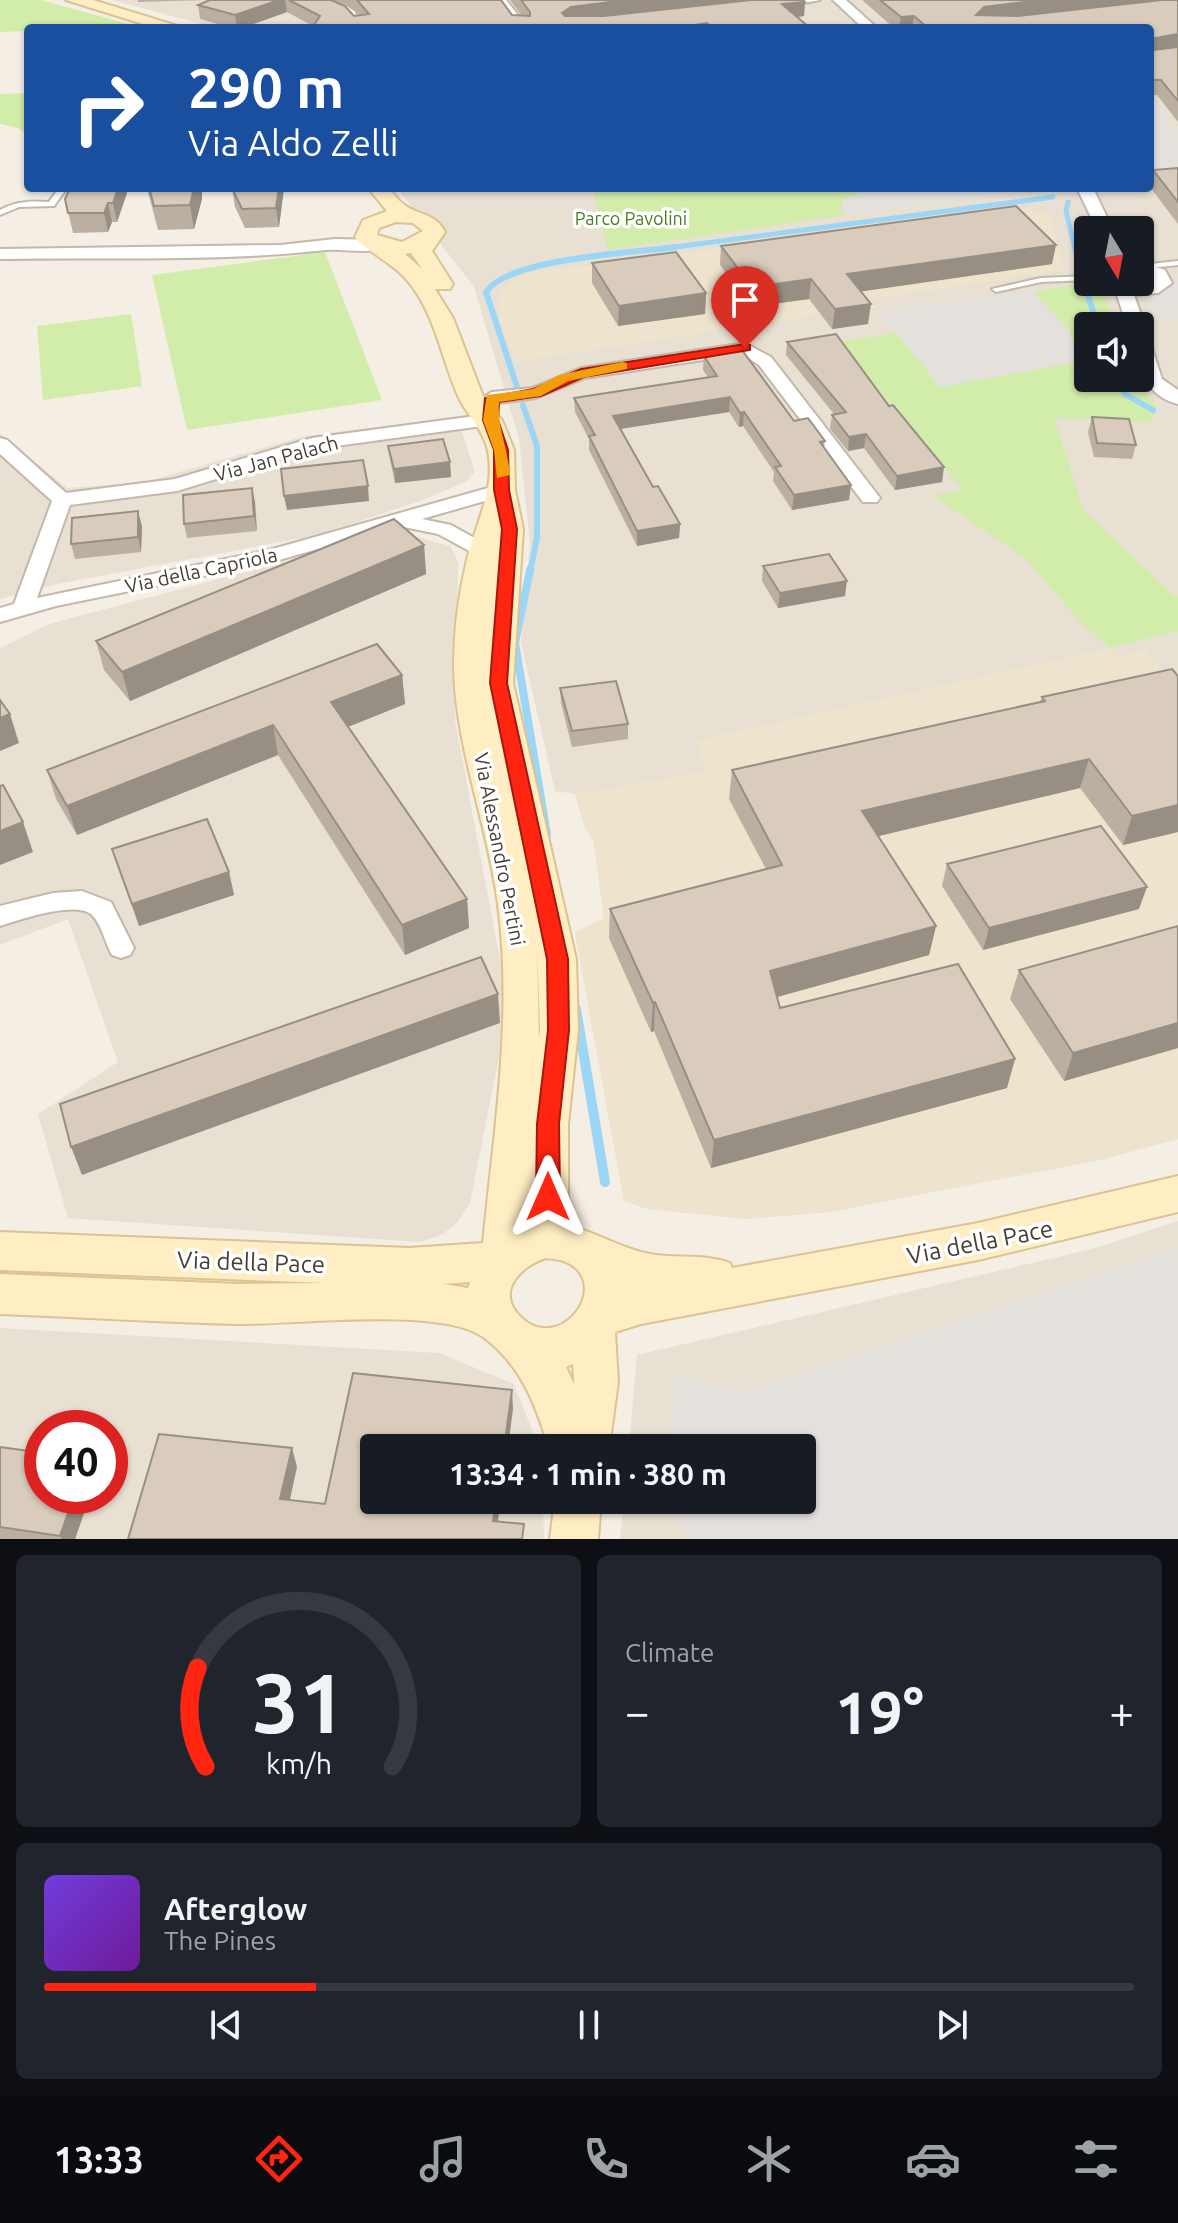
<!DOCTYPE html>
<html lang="en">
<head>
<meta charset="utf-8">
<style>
	body { margin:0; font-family:Ubuntu,sans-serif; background:#20242c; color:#f1f3f6; height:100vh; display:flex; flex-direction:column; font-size:30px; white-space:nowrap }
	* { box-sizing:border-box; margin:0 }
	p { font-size:26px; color:#9ea1a6 }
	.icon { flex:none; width:44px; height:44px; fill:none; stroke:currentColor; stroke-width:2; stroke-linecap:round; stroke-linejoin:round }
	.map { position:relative; height:1539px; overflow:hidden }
	.details { display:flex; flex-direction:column; gap:16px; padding:16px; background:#0d0f14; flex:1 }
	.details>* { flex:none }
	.guide { position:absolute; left:24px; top:24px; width:1130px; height:168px; border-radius:8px; box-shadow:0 2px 6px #0004; background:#1a4fa0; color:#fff; overflow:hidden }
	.needle { width:52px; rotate:170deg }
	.controls { position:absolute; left:1074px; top:216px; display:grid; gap:16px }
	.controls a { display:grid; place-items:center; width:80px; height:80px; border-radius:8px; background:#171b24; box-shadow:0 2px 6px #0004; font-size:40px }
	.speed { position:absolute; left:24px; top:1410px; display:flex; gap:16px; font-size:40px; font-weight:700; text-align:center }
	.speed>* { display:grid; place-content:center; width:104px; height:104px; border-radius:50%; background:#171b24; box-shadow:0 2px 6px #0004; line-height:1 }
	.speed .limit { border:12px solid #d22; background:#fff; color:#111 }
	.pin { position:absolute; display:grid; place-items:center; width:68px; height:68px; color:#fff; margin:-82px -34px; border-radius:50% 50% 50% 0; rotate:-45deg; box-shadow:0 0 8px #0007 }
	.pin .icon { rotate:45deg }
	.me { position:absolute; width:88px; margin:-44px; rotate:0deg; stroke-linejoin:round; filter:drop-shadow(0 0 6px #0008) }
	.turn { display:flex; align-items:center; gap:28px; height:168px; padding:0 32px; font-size:36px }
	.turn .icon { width:104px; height:104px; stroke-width:2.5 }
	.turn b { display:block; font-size:56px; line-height:68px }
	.big { font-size:60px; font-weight:700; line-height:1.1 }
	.details .tile { flex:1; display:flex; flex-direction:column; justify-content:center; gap:12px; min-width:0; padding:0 28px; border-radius:12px; background:#20242c }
	.details .dial { align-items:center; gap:0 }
	.dial svg { height:208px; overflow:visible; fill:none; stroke:#363941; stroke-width:7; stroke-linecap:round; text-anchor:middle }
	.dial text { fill:#f1f3f6; stroke:none }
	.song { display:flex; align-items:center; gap:24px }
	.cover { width:96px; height:96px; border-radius:12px; background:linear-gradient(135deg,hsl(260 70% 55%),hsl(280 70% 35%)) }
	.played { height:8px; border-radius:4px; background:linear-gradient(90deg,#ff2510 25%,#363941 25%) }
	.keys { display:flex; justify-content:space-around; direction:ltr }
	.heat { display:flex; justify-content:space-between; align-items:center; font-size:44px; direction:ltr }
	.details .tiles { flex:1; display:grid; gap:16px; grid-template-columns:1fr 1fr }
	.tile:last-child { grid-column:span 2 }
	.trip { position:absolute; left:360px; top:1434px; width:456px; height:80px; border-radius:8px; background:#171b24; box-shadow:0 2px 6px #0004; font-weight:700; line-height:80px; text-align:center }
	.tab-bar { display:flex; height:128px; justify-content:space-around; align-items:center; background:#090b0e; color:#9ea1a6 }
	.tab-bar .icon { width:56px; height:56px }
	.tab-bar .on { color:#ff2510 }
	.tab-bar b { font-size:36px; color:#f1f3f6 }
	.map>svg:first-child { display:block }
</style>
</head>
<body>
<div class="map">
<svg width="1178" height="1539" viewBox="0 0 1178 1539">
	<rect width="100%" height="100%" fill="#f4eee4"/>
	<g fill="#e8e0d2" fill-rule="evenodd">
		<path d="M112 0H1178V1139L1099 1160 829 1212 746 1219 648 1209 624 1201 575 933 604 918 594 842 585 828 575 794 555 791 521 642 530 543 519 439 474 287 397 188H1150V28H217ZM1088 230H1140V282H1088ZM1088 326H1140V378H1088Z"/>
		<polygon points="457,417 475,472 466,482 423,500 318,535 57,584 0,599 0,433 67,488 145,482 305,436"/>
		<polygon points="414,536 450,546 458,561 455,721 509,1007 470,1203 457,1223 441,1235 420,1242 68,1218 38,1114 118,1062 68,919 0,945 0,648 49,624 378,537"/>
		<polygon points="1178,1221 1178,1539 620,1539 624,1500 802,1500 802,1448 629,1448 637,1355 1092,1249"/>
		<path d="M0 1328 439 1353 514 1384 539 1448H374V1500H543L544 1539H0ZM42 1428H110V1496H42Z"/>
	</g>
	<g fill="#eee3cd">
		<polygon points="1028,209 1050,215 1064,270 870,299 876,307 515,362 499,318 498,298 504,286 525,273"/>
		<polygon points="1110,648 1117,656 1144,649 1178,689 1178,1139 1099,1160 829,1212 746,1219 648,1209 624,1201 575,933 604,918 594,842 585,828 575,794 704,772 698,740"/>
	</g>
	<g fill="#d2eca9">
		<polygon points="0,0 41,0 139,27 28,28 28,31 0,32"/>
		<polygon points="28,93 28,136 18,128 0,124 0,94"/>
		<polygon points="562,188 871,188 843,200 841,211 845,215 608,250 593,189"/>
		<polygon points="325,252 382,400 187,430 152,275"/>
		<polygon points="1074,285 1104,292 1115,326 1088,326 1088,378 1131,378 1157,407 1153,419 1145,422 1054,418 1084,511 1178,599 1178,631 1110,648 1084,626 1024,557 933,496 963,490 839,342 897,333 940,387 1077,362 1070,331 1033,292"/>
		<polygon points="131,314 142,386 43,400 37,326"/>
	</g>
	<g fill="#e4e1dd">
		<polygon points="1150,101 1155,101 1178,133 1178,173 1150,173"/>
		<polygon points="871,188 1057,188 845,215 841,211 843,200"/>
		<polygon points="1178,276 1178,318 1155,317 1150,299"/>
		<polygon points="1033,292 1070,331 1078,362 940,387 879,312"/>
		<polygon points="1178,1249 1178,1539 694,1539 678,1524 675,1500 802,1500 802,1448 669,1448 676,1377 749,1392"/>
	</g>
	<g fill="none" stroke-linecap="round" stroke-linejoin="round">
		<g stroke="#9bd6f6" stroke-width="5">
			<polyline points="1068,202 1066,211 1075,249"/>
			<polyline points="660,249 1053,197"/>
		</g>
		<g stroke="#9bd6f6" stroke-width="6">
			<polyline points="1075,247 1080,269"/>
			<polyline points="1086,290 1098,326"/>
			<polyline points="1116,378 1125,394 1153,410"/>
			<path d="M517 387 486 292C508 258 633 253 675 247"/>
			<polyline points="523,405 537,446 537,538 530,572"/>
		</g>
		<polyline stroke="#9bd6f6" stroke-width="8" points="530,570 515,643 547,834"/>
		<polyline stroke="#9bd6f6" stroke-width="10" points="576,1009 605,1182"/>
		<defs>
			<g id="lane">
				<path d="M59 188H67L54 206 19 207 0 215V210C16 201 32 201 49 202Z"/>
				<polygon points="1178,261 1178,265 1140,269 1141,265"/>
				<polygon points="1088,276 1088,280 1041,282 996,292 992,289 1041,278"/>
			</g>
			<g id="street">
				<polygon points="342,0 354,0 356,18 348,18"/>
				<polygon points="494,0 506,0 528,28 515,28"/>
				<polygon points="783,0 820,0 772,9 766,5"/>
				<polygon points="833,0 846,0 877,28 863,28"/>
				<polygon points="1077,188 1093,188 1113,230 1097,230"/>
				<path d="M335 239 378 240 386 245C374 256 343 248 326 250 219 262 108 257 0 259V249L280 245Z"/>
				<polygon points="1140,262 1165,270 1172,283 1158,293 1134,295 1145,326 1140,330 1140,326 1127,326 1115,289 1107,282 1140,286 1153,284 1153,277 1140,273"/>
				<path d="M1140 334 1149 339 1162 379 1178 390V404C1141 394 1140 366 1140 334Z"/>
				<polygon points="745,343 771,357 877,494 880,498 877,502 863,502 759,365 742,354 585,378 536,398 492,404 483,398 492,392 532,388 581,368"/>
				<polygon points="490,414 497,416 497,424 314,449 177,491 70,505 37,598 269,550 495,486 509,486 512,490 509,494 422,519 451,525 487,545 490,549 487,553 473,553 438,534 399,526 272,562 56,606 0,622 0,608 14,604 52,501 0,454 0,438 7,440 66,493 175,479 312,438"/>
				<path d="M82 891 111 902 134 948 130 955 121 958 112 955C105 943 102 925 92 915 76 900 19 920 0 926V906L53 893Z"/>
			</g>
			<g id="secondary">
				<polygon points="66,0 93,0 184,28 156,28"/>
				<path d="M368 188H389C393 193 397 199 402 203 417 216 435 212 445 232L432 251 453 284 450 289H435L453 318 484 399 502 420 514 450 515 490 523 529 513 683 576 959 578 1030 568 1124V1197L580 1229C605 1237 628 1251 656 1255 681 1258 706 1254 730 1263L732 1268 978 1223 1178 1176V1212L978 1260 641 1324 615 1332 618 1382 609 1448H549C535 1403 521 1365 483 1337 440 1306 293 1325 237 1324 158 1322 79 1317 0 1314V1274L238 1284 325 1283 0 1270V1232L409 1248 483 1243C494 1131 513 1017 498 905 488 825 455 747 454 666 454 632 458 598 466 564 474 526 498 486 487 447 481 427 469 417 460 400 441 360 436 313 406 279 392 263 365 250 355 237L363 220 387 211ZM396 222 413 223 423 231 402 242 377 235 379 228ZM411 253 422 269 405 254ZM537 946 540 1030 539 1038ZM528 1198 537 1223 526 1227ZM546 1258C553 1259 564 1260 570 1264 612 1288 556 1359 517 1313 497 1289 523 1265 546 1258ZM470 1282 468 1288 444 1284ZM573 1364 574 1382V1384L566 1367Z"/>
				<polygon points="555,1500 601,1500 598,1539 550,1539"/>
			</g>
		</defs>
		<use href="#lane" stroke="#c3b8a9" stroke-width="4"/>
		<use href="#street" stroke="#c3b8a9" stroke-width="4"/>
		<use href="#secondary" stroke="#dbc392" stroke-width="4"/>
		<use href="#lane" fill="#fff" fill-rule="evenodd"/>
		<use href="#street" fill="#fff" fill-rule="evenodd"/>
		<use href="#secondary" fill="#ffedc3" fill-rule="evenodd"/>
	</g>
	<g fill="#bbafa2" fill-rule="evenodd">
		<path d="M138 0H501L512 15 522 16 510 0H744L657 11 805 2 804 16 797 17 810 28H312L313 26 287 12 242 28H232L200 19 198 5 209 0 138 2ZM335 2 342 3 360 15 354 16Z"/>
		<polygon points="862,0 1178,0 1178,122 1157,95 1150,95 1150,28 894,28"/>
		<polygon points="1178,168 1178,224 1150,187 1150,180 1153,170"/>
		<polygon points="147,188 202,188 202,199 194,229 158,230"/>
		<polygon points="232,188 284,188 279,227 245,228 235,207"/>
		<polygon points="127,193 117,222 112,222 108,232 73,233 65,199"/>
		<polygon points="721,246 1052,264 861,291 868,324 832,329 809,299 751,307 720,265"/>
		<polygon points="592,263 706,293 705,314 618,326 592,283"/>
		<polygon points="787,342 889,406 944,467 942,482 895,490 864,448 848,451 830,429 832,415 834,414 786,355"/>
		<polygon points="704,356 794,421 825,441 824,448 849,500 792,510 773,481 774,472 743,426 739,427 729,412 620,429 653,487 680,524 679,538 637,546 589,450 589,439 575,412 574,398 708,377 703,370"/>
		<polygon points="1092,417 1136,445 1132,459 1094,457 1088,432"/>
		<polygon points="388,446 450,462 451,477 395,483 390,460"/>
		<polygon points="252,488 257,531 187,538 184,524"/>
		<polygon points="142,526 141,552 75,559 71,544"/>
		<polygon points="424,545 426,574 130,701 104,670 96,641"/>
		<polygon points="763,566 845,596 778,608 762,581"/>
		<polygon points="402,675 405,704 348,727 467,899 469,928 405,955 278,755 77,835 56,799 47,770"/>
		<polygon points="1178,676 1178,832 1123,845 1080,788 878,836 936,926 929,955 777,997 780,1008 1007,1088 711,1168 654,1031 651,1032 609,938 610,909 766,869 729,799 732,770 1040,702 1042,697"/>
		<polygon points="560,688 628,724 628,739 572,747 561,703"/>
		<polygon points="112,849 229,872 234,895 139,926 119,871"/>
		<polygon points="947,864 1139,909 983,950 942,886"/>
		<polygon points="1178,926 1178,1048 1064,1081 1010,999 1019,970"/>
		<polygon points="0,1447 29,1451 90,1496 75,1539 0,1539"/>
	</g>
	<g fill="#988f84">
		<polygon points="279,0 285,0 287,12 242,28 237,28 235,15"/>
		<polygon points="626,0 744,0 571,21 562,13 571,7"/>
		<polygon points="1041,0 1161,0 982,21 976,15 984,7"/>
		<polygon points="805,2 804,16 781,19 782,4"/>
		<polygon points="914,16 912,28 899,28 901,17"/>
		<polygon points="707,23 707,28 676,28"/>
		<polygon points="1178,34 1178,48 1150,53 1150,39"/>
		<polygon points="118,188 126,188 127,193 117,222 113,203"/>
		<polygon points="194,188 202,188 202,199 194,229 190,205"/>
		<polygon points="279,188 284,188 279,227 276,208"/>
		<polygon points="108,203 112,222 108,232 104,213"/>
		<polygon points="1056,245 1052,264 844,294 847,274"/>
		<polygon points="811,279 809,299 751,307 752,287"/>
		<polygon points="706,293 705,314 618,326 619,306"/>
		<polygon points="871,304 868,324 832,329 835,309"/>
		<polygon points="730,397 729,412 613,430 613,416"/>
		<polygon points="744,412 743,426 739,427 740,413"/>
		<polygon points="866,434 864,448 848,451 849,437"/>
		<polygon points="450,462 451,477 395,483 394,469"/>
		<polygon points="944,467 942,482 895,490 897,476"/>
		<polygon points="851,485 849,500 792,510 794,495"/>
		<polygon points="368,486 369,501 287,510 284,496"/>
		<polygon points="252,488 255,502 257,531 254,516"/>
		<polygon points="138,511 142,526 141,552 138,537"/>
		<polygon points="680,524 679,538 637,546 637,531"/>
		<polygon points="424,545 426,574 130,701 122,672"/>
		<polygon points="847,581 845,596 778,608 780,593"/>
		<polygon points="402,675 405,704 335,732 331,702"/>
		<polygon points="10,714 19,743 0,751 0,718"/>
		<polygon points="273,725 278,755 77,835 67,806"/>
		<polygon points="1089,759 1080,788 858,841 862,811"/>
		<polygon points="1178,805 1178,832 1123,845 1132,816"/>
		<polygon points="23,822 33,852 0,865 0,831"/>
		<polygon points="229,872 234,895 139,926 132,904"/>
		<polygon points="1147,887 1139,909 983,950 989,928"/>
		<polygon points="467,899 469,928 405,955 402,925"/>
		<polygon points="936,926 929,955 766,1000 770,971"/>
		<polygon points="498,994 500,1023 82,1175 71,1147"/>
		<polygon points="655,1002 654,1031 651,1032 653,1003"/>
		<polygon points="1178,1023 1178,1048 1064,1081 1073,1053"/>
		<polygon points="1015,1059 1007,1088 711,1168 714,1140"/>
		<polygon points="512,1390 513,1409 508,1448 504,1448"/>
		<polygon points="292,1448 297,1467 286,1518 280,1499"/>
		<polygon points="74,1496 90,1496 75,1539 62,1539 60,1536"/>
		<polygon points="496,1500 501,1500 495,1539 493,1521"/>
	</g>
	<g fill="#d9ccbc" stroke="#988f84" stroke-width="2">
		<polygon points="210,0 279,0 235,15 198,5"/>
		<polygon points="289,0 331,0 345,6 354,16 369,14 357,0 501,0 512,15 530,16 530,12 521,0 626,0 571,7 562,13 565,16 604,16 751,0 803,0 805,2 782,4 810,28 712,28 707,23 676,28 312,28 320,16"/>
		<polygon points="880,0 1041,0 984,7 976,15 1018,16 1162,0 1178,0 1178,34 1150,39 1154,50 1178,47 1178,101 1161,80 1150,80 1150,28 928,28 914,16 901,17"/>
		<polygon points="1178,168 1178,202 1153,170"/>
		<polygon points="70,188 118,188 113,203 108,203 104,213 68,213 65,199"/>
		<polygon points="149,188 194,188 190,205 154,206"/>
		<polygon points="232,188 279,188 276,208 242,209"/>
		<polygon points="1016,206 1056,245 847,274 871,304 835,309 811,279 752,287 721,246"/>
		<polygon points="676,252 706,293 619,306 592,263"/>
		<polygon points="836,334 889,406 893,405 944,467 897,476 866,434 849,437 832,415 846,412 787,342"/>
		<polygon points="742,350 794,421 808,418 825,441 820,442 851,485 794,495 775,467 781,466 744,412 740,413 730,397 613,416 653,487 658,486 680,524 637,531 589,436 595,435 574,398 717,376 704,356"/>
		<polygon points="1092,417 1129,419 1136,445 1097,443"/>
		<polygon points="443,439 450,462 394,469 388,446"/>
		<polygon points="363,460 368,486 284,496 281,469"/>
		<polygon points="252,488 254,516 184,524 183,495"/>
		<polygon points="138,511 138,537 71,544 72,518"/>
		<polygon points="394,519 424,545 122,672 96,641"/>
		<polygon points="829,554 847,581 780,593 763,566"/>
		<polygon points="377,644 402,675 331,702 467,899 402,925 273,725 67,806 47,770"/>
		<polygon points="1172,669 1178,676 1178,805 1132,816 1089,759 862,811 936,926 770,971 780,1008 958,964 1015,1059 714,1140 655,1002 653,1003 610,909 782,865 732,770 1045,701 1042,697"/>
		<polygon points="616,681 628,724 572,731 560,688"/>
		<polygon points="0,700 10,714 0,718"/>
		<polygon points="3,785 23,822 0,831 0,786"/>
		<polygon points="207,819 229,872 132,904 112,849"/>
		<polygon points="1101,826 1147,887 989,928 947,864"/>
		<polygon points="1178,926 1178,1023 1073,1053 1019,970"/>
		<polygon points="481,957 498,994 71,1147 60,1104"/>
		<polygon points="353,1373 512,1390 504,1448 374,1448 374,1500 496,1500 493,1521 524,1524 522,1539 128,1539 159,1434 292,1448 280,1499 325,1504"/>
		<polygon points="37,1432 42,1432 42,1496 74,1496 60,1536 0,1527 0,1447 29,1451"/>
	</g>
	<polygon fill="#ff2510" stroke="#a6180a" stroke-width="2" points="745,344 750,345 750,350 584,377 541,396 499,402 498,420 508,450 509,490 517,529 507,683 568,959 569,1030 559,1124 560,1197 556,1204 548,1207 540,1204 536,1197 537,1124 548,1030 547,959 490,683 502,529 494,490 494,450 483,420 485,398 533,389 581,369"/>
	<path fill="#f59e0b" d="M622 362 627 363V369L568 381 541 396 499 402C497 427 508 450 510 475L497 478 494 450 483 420 487 395 533 389 559 375Z"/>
	<g text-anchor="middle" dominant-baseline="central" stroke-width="7" stroke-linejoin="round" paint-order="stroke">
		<g font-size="18" fill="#4a7d22" stroke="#fff">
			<text x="631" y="218">Parco Pavolini</text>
		</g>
		<g font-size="20" fill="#463e34" stroke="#fff">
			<text transform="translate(276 458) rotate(-15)">Via Jan Palach</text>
			<text transform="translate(201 570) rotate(-12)">Via della Capriola</text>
			<text transform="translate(500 849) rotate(79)">Via Alessandro Pertini</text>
		</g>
		<g font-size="24" fill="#463e34" stroke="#fff">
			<text transform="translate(980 1242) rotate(-11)">Via della Pace</text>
			<text transform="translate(251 1262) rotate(2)">Via della Pace</text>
		</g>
	</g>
</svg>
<div class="controls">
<a><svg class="needle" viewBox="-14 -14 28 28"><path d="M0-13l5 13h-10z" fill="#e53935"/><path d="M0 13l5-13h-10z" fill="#9ea1a6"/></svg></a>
<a><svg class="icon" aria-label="sound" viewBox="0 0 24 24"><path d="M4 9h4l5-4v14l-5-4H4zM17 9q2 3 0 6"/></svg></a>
</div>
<div class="speed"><div class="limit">40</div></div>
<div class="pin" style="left:745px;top:348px;background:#d93025"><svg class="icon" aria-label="arrive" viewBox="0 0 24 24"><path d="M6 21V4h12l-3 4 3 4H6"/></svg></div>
<svg class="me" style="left:548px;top:1197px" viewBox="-20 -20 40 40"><path d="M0-17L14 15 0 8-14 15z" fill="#ff2510" stroke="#fff" stroke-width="4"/></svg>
<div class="trip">13:34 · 1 min · 380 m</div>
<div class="guide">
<div class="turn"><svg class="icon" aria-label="right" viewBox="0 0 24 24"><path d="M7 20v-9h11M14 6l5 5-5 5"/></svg><div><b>290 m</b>Via Aldo Zelli</div></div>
</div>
</div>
<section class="details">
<div class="tiles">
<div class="tile dial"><svg viewBox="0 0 100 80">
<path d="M14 69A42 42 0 1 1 86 69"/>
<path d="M14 69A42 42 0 0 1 11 31" stroke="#ff2510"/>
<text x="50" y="56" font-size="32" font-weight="700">31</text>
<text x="50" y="72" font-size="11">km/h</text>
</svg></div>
<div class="tile"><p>Climate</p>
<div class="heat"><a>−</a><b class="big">19°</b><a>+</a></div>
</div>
<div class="tile">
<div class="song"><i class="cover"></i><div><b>Afterglow</b><p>The Pines</p></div></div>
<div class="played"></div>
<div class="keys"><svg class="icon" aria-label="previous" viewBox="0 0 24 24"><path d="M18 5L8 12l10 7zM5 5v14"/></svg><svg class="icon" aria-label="pause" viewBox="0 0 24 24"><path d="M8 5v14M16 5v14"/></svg><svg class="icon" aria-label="next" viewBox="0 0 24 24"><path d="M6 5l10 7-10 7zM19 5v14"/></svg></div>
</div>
</div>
</section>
<nav class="tab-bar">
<b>13:33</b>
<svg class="icon on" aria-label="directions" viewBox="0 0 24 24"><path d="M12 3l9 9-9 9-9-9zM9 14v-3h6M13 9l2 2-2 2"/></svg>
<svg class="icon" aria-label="music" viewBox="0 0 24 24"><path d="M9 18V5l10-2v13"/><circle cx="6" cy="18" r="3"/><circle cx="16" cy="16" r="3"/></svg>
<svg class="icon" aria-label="phone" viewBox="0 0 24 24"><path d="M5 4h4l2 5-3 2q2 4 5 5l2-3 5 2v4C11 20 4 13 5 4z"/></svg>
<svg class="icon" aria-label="climate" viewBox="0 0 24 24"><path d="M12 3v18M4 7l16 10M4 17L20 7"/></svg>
<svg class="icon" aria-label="car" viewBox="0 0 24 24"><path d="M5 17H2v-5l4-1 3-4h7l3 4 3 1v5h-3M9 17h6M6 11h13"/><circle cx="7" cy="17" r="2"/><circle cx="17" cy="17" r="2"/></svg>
<svg class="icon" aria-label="filters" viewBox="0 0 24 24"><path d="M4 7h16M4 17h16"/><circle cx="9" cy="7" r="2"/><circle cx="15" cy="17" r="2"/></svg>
</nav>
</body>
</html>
